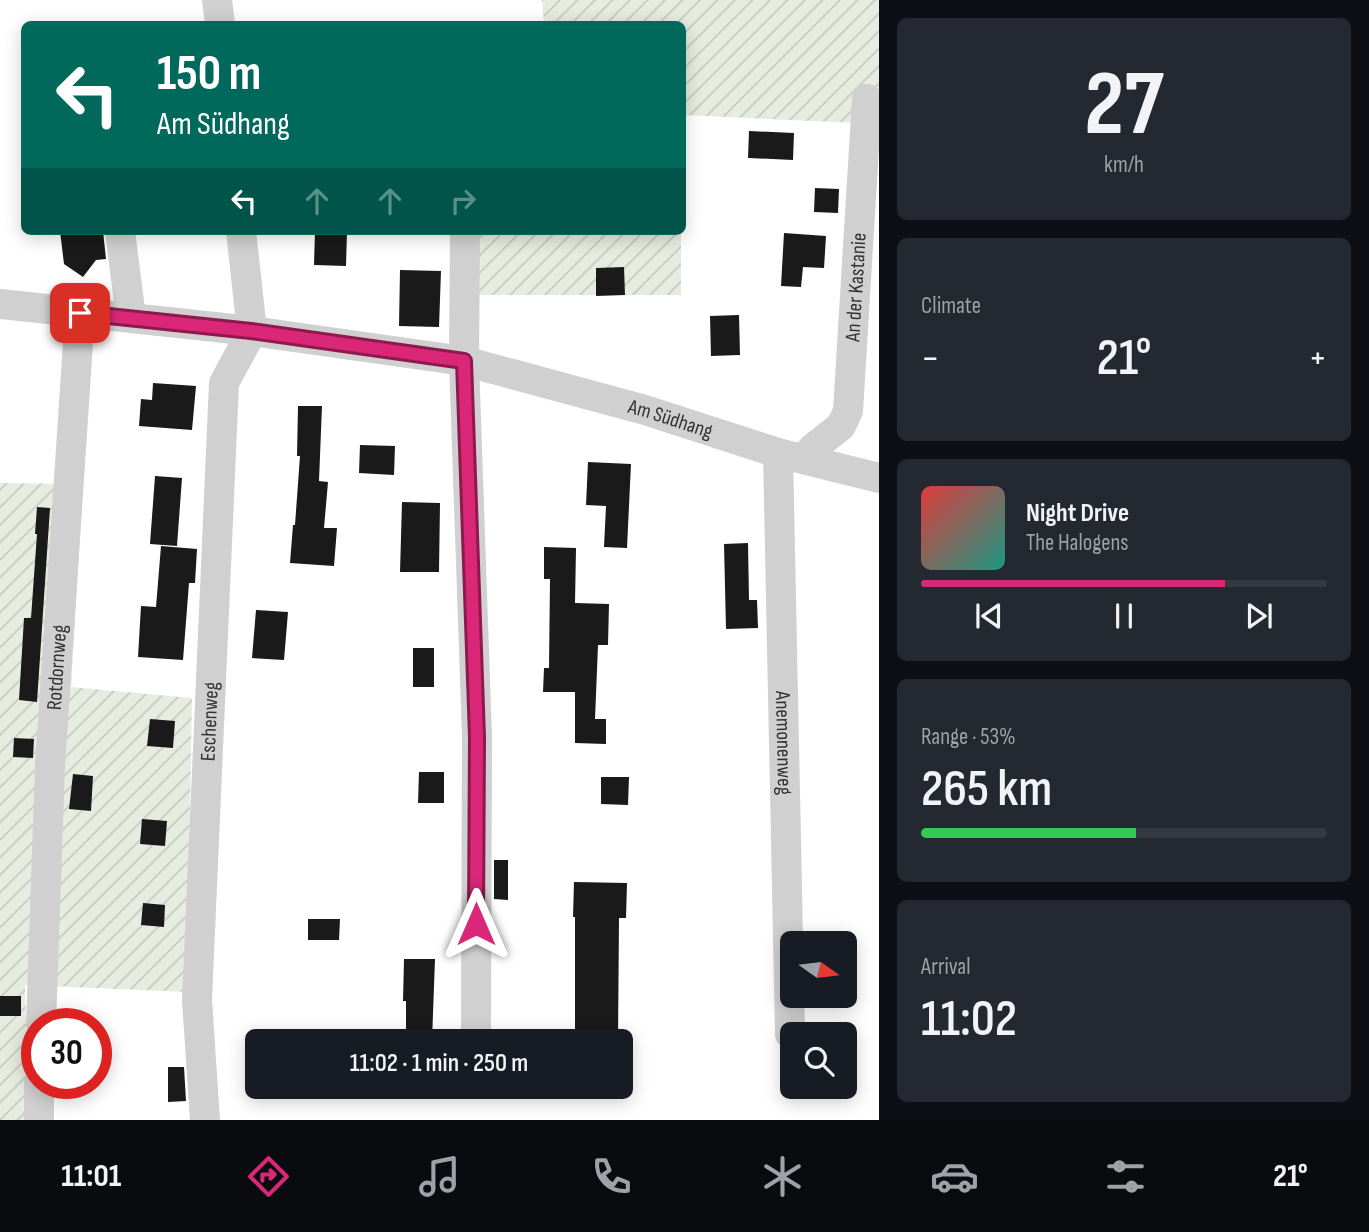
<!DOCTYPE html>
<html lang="en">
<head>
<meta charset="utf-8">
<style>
	body { margin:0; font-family:"Sofia Sans Condensed",sans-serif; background:#242831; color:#f1f3f6; height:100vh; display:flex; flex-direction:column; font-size:26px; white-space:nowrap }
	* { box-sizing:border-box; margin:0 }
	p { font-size:23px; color:#9ea1a6 }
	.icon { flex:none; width:38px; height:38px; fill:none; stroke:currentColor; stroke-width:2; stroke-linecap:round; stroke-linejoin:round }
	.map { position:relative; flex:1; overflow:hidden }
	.side { display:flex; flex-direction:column; gap:18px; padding:18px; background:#0d0f14; width:490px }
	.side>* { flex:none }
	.top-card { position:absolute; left:21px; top:21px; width:665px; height:214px; border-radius:10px; box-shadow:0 4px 18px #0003; background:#00695c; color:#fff; overflow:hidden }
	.needle { width:46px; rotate:104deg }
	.controls { position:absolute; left:780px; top:931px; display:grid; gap:14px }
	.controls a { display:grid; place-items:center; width:77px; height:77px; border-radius:10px; background:#171b24; box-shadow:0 4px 18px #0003; font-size:35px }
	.speed { position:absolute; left:21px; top:1008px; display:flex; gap:14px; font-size:35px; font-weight:700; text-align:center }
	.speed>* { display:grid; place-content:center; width:91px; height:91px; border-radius:50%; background:#171b24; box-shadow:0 4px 18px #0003; line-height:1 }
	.speed .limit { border:10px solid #d22; background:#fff; color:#111 }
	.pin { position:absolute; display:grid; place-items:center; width:60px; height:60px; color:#fff; margin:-30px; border-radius:14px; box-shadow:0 4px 10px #0006 }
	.me { position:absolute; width:77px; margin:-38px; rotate:0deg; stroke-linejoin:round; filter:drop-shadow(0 0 5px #0008) }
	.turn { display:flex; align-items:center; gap:24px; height:147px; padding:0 21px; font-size:32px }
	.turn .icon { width:91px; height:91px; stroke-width:2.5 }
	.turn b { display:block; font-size:49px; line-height:60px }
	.lanes { display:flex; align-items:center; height:66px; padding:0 21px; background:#0003; justify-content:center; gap:35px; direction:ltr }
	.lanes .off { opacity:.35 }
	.big { font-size:52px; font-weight:600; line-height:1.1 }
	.side .tile { flex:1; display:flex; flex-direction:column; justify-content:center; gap:10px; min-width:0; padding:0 24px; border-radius:10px; background:#242831 }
	.side .dial { align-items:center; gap:0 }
	.dial b { font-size:91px; line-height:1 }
	.song { display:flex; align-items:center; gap:21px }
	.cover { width:84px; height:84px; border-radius:10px; background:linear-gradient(135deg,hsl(0 70% 55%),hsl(170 70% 35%)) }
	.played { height:7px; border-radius:4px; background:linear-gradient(90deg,#db2777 75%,#363941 75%) }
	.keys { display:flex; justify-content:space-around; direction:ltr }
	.heat { display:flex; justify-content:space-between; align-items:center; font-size:38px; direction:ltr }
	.charge { height:10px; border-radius:5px; background:linear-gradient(90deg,#34c759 53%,#363941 0) }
	.trip { position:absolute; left:245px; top:1029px; width:388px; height:70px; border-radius:10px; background:#171b24; box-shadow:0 4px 18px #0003; font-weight:600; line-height:70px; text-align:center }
	.tabs { display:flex; height:112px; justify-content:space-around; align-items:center; background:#090b0e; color:#9ea1a6 }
	.tabs .icon { width:49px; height:49px }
	.tabs .selected { color:#db2777 }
	.tabs b { font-size:32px; color:#f1f3f6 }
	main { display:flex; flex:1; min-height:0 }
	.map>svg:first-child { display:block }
</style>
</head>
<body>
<main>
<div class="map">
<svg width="879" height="1120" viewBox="0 0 879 1120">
	<defs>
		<pattern id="garden-furrows" width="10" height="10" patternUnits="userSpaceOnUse" patternTransform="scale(1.75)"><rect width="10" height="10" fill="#e6ecdf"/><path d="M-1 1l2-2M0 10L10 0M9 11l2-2" fill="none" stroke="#c6cbc0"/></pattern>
	</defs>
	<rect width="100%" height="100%" fill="#fff"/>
	<g fill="url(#garden-furrows)">
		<polygon points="542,0 879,0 879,124 683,115 682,24 544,24"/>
		<rect x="471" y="231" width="210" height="64"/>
		<polygon points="0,483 83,484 71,687 192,698 187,992 25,985 29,1120 0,1120"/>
	</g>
	<g fill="#1a1a1a">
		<polygon points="749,131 794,133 793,160 748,158"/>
		<polygon points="815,188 839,189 838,213 814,212"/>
		<polygon points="60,231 103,231 106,259 96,260 83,277 64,264"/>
		<polygon points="315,231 347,232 346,266 314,265"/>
		<polygon points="784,233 826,236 824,268 803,267 801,287 781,286"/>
		<polygon points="624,267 625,295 596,296 596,268"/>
		<polygon points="400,270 441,271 439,327 399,326"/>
		<polygon points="739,315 740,355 711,356 710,316"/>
		<polygon points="153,383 196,386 192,430 139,426 141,399 152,400"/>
		<polygon points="298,406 322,406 319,481 328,482 324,528 337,528 334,566 290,563 293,525 295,525 300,456 297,456"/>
		<polygon points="360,445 395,446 394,475 359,473"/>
		<polygon points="588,462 631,464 627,548 604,547 606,506 586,505"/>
		<polygon points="155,476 182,478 177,546 150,544"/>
		<polygon points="402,502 440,503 439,572 400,572"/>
		<polygon points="37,507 50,508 37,702 19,700 24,618 31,618 37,534 35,534"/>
		<polygon points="748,543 749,600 757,600 758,628 726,629 724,544"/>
		<polygon points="161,546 197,549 195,583 189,583 183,660 138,657 141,606 156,607"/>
		<polygon points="544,547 576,548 575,603 609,604 608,645 598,645 595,719 606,719 606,744 575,743 575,692 543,692 544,668 549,668 550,579 544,579"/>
		<polygon points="256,610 288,612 284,660 252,658"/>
		<rect x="413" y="648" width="21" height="39"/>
		<polygon points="150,719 175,721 173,748 147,746"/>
		<polygon points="14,738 34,739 33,758 13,757"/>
		<polygon points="419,772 444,772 444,803 418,803"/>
		<polygon points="73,774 93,776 91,811 69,809"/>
		<polygon points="601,777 629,777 628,805 601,804"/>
		<polygon points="142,819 167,821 165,846 140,844"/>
		<polygon points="494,860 508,860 508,900 494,899"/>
		<polygon points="574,882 627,883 626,918 619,918 618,1041 575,1041 575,917 573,917"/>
		<polygon points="143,903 165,905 164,927 141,925"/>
		<polygon points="308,919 340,919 339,940 308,940"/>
		<polygon points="404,959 435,959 432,1041 406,1041 406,1001 403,1001"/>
		<rect x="0" y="996" width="21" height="20"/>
		<polygon points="168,1067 184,1067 186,1101 168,1102"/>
	</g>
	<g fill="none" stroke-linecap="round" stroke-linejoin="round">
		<g stroke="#d0d0d0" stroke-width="30">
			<polyline points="217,0 220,24"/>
			<polyline points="120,231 131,318"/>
			<polyline points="465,231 464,361 477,737 476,1031"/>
			<path id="s1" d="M0 304 252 331 464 361 645 410 778 453 879 478"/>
			<path id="s2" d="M778 453 790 1034"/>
			<path id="s3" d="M805 458 813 448 841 426 848 411 867 99"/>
			<path id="s4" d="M41 1024 50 765 80 313"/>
			<polyline points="39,1120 39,1083"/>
			<path id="s5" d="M205 1120 197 1000 224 383 252 331 241 231"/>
		</g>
	</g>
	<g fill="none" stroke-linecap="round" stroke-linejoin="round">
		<defs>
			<polyline id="route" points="80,313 251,331 464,361 477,737 476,924"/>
		</defs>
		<use href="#route" stroke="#8e194d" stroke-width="18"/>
		<use href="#route" stroke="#db2777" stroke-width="12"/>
	</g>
	<g text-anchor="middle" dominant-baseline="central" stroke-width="7" stroke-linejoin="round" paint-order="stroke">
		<g font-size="21" fill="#333" stroke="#fff">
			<text stroke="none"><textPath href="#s3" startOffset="189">An der Kastanie</textPath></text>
			<text stroke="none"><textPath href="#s1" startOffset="682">Am Südhang</textPath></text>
			<text stroke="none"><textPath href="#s4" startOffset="357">Rotdornweg</textPath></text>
			<text stroke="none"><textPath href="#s5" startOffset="399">Eschenweg</textPath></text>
			<text stroke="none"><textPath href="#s2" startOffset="290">Anemonenweg</textPath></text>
		</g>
	</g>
</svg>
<div class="controls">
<a><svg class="needle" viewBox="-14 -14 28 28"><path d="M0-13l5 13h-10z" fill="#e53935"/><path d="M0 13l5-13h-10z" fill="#9ea1a6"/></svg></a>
<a><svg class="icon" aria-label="search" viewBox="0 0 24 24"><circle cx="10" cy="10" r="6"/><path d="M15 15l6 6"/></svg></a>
</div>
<div class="speed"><div class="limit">30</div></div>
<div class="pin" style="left:80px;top:313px;background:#d93025"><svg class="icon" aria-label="arrive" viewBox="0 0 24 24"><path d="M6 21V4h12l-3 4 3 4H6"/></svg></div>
<svg class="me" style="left:476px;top:924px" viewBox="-20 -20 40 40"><path d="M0-17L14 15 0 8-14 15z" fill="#db2777" stroke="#fff" stroke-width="4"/></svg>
<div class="trip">11:02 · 1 min · 250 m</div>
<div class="top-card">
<div class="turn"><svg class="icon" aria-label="left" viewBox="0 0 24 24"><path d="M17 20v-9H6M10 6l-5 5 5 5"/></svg><div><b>150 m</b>Am Südhang</div></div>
<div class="lanes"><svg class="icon" aria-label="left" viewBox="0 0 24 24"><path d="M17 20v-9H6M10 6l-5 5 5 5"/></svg><svg class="icon off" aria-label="ahead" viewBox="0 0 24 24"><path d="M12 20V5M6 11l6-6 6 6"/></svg><svg class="icon off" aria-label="ahead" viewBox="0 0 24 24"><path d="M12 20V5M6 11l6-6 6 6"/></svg><svg class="icon off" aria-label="right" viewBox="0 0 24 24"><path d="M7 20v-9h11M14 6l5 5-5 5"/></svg></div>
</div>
</div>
<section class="side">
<div class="tile dial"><b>27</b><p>km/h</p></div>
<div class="tile"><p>Climate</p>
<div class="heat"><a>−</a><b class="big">21°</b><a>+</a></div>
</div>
<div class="tile">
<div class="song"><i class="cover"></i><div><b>Night Drive</b><p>The Halogens</p></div></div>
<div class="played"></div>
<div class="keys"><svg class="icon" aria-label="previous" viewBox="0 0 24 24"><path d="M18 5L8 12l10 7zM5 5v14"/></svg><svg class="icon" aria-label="pause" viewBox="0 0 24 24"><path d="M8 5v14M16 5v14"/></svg><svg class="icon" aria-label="next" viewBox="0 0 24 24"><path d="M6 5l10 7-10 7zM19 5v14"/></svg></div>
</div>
<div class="tile"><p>Range · 53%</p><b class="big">265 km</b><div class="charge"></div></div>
<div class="tile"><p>Arrival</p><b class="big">11:02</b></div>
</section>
</main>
<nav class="tabs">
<b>11:01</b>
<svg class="icon selected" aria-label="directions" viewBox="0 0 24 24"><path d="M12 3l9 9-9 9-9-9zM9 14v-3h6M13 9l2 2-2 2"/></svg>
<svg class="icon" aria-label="music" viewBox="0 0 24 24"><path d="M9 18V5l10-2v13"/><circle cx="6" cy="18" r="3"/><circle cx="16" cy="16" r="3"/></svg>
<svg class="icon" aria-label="phone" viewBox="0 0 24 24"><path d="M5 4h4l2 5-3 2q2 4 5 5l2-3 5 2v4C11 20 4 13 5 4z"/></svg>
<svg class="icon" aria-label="climate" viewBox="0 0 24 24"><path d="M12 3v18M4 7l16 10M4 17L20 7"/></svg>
<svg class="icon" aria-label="car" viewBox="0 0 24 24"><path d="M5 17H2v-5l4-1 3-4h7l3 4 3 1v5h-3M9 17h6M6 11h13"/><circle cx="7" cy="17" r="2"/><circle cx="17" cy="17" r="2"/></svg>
<svg class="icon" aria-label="filters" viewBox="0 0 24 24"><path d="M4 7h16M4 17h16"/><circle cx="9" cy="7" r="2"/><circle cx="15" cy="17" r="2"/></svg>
<b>21°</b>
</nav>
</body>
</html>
